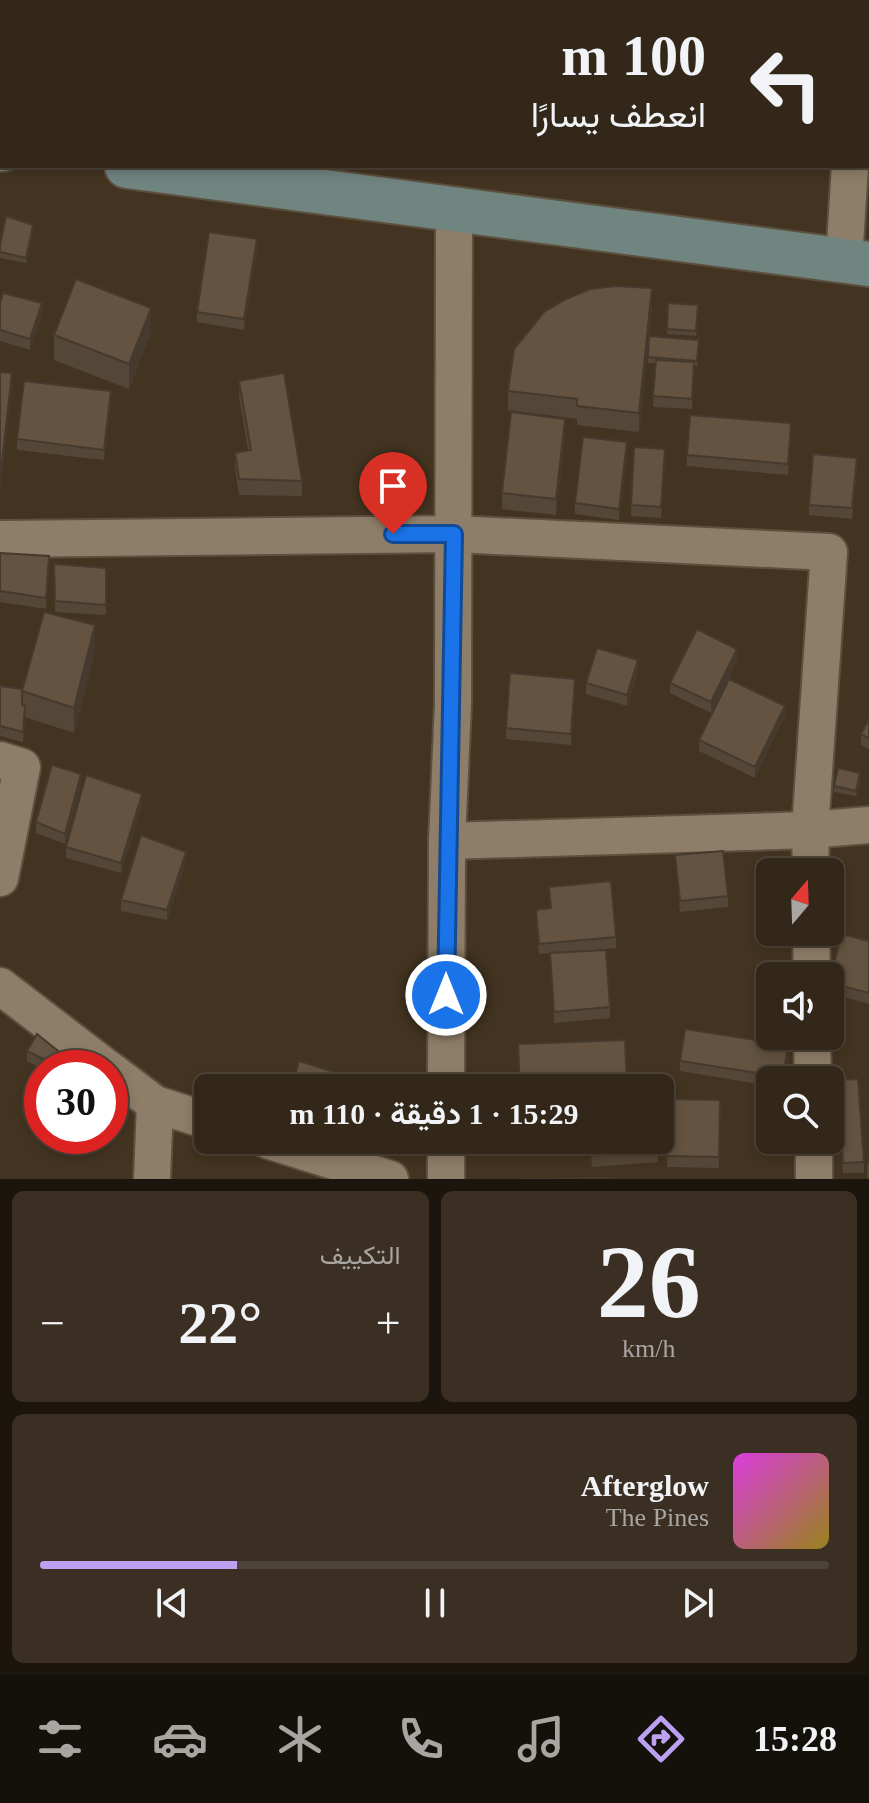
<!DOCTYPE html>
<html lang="ar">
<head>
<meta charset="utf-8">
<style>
	body { margin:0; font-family:"Times New Roman",Vazirmatn,serif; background:#3a2f22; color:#f1f3f6; direction:rtl; height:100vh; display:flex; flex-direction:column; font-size:30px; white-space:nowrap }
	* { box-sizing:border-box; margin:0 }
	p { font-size:26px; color:#a8a5a2 }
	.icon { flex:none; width:44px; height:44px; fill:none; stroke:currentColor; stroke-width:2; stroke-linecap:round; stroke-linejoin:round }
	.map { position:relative; height:1179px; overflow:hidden; direction:ltr }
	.panel { display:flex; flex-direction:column; gap:12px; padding:12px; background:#1c150e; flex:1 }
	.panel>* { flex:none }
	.hud { position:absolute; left:0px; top:0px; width:870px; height:168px; box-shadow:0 4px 12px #0003,0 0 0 2px #4d4438; direction:rtl; background:#322719; color:#f1f3f6; overflow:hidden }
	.needle { width:52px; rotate:19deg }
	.controls { position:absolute; left:756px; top:858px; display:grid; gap:16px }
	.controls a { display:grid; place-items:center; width:88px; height:88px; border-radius:12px; background:#322719; box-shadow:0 4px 12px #0003,0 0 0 2px #4d4438; font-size:40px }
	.speed { position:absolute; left:24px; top:1050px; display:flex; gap:16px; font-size:40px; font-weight:700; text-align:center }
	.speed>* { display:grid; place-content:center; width:104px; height:104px; border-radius:50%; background:#322719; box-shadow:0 4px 12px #0003,0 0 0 2px #4d4438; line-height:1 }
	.speed .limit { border:12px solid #d22; background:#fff; color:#111 }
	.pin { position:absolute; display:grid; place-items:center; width:68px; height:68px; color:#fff; margin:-82px -34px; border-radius:50% 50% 50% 0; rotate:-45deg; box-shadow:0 0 8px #0007 }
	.pin .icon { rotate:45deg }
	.me { position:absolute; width:88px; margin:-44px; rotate:0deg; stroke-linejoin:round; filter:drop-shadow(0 0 6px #0008) }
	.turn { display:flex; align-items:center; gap:28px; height:168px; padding:0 32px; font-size:36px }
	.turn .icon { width:104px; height:104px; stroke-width:2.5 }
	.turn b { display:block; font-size:56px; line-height:68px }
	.big { font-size:60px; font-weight:700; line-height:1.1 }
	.panel .tile { flex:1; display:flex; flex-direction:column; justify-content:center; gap:12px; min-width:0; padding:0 28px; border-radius:12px; background:#3a2f22 }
	.panel .dial { align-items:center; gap:0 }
	.dial b { font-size:104px; line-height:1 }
	.song { display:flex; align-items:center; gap:24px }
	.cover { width:96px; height:96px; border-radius:12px; background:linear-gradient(135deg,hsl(300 70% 55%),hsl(50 70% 35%)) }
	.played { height:8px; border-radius:4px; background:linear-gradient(90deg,#bca0f2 25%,#4d4438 25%) }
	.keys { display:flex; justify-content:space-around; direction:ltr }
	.heat { display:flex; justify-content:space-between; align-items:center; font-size:44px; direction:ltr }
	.panel .tiles { flex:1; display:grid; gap:12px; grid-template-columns:1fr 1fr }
	.tile:last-child { grid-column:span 2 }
	.trip { position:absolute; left:194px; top:1074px; width:480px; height:80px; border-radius:12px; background:#322719; box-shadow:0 4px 12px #0003,0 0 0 2px #4d4438; font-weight:700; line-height:80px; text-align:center; direction:rtl }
	.dock { display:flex; height:128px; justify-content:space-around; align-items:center; background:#14100a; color:#a8a5a2 }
	.dock .icon { width:56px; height:56px }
	.dock .on { color:#bca0f2 }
	.dock b { font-size:36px; color:#f1f3f6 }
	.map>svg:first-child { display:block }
</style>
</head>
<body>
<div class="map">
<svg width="869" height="1179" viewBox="0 0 869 1179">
	<rect width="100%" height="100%" fill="#433421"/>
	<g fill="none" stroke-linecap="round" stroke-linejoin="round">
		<defs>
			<g id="street">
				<polyline points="859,2 859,0"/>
				<polyline points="844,260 850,166"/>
				<polyline points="0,539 454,534 829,552 810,830 811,872"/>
				<polyline points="0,760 22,767 0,878"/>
				<polyline points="447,841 810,830 869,825"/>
				<polyline points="811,932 812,976"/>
				<polyline points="0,986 107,1068"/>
				<polyline points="812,1036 813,1080"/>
				<polyline points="110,1070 155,1104 208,1121"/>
				<polyline points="446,1088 447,841 453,703 454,210"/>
				<polyline points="267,1140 390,1179"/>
				<polyline points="814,1140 814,1179"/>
				<polyline points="152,1179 155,1104"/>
				<polyline points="446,1179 446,1140"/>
			</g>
			<g id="secondary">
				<polyline points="0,149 2,149"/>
				<polyline points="127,166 869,264"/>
			</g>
		</defs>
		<use href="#street" stroke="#5c503f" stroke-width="40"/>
		<use href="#secondary" stroke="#5c503f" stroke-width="48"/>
		<use href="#street" stroke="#8e7d68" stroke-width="36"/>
		<use href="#secondary" stroke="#708480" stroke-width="44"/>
	</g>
	<g fill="#554737">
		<polygon points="0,0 27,0 26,2 2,2 2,75 0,74"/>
		<polygon points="33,231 26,263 0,258 0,245"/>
		<polygon points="257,250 244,330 197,322 197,312"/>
		<polygon points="0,303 42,314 30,350 0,341"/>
		<polygon points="668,303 698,305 696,336 667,334"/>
		<polygon points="652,307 639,432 577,425 577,419 508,410 508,391"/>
		<polygon points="151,333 129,389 54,360 54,335"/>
		<polygon points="649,336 699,340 697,366 694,366 692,409 653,407 655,363 648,363"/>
		<polygon points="239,381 302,481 302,496 239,495 235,468 235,453 248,450 239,396"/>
		<polygon points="111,402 104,460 17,450 17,439"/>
		<polygon points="565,434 556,515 502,509 502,493"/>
		<polygon points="791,434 788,475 687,466 687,455"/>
		<polygon points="627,453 619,520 575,514 575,503"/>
		<polygon points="665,460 661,518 631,516 631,505"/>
		<polygon points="857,468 852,519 809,515 809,505"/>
		<polygon points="0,553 49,567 46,609 0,602"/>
		<polygon points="54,564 106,568 106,615 55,612"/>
		<polygon points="95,650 74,733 25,717 23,742 0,736 0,686 22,689"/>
		<polygon points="737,660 711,713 670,693 670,683"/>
		<polygon points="638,671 627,706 586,694 586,683"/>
		<polygon points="575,689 571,745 506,739 506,728"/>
		<polygon points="785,716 755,778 699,751 699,740"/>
		<polygon points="869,719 869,749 861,745 861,734"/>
		<polygon points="860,779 856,796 834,792 834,786"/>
		<polygon points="81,785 65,844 36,833 36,822"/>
		<polygon points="142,804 121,873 66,858 66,847"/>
		<polygon points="675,855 728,896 728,907 680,912"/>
		<polygon points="186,862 167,920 121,911 121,900"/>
		<polygon points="549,887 616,937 616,948 571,952 610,1007 610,1018 554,1023 550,953 539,954 536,920 536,910 550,908"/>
		<polygon points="869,941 869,1004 830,993 830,978"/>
		<polygon points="27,1051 63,1066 60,1068 42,1068 42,1069 27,1061"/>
		<polygon points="788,1056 784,1080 770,1080 770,1086 680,1071 680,1061"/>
		<polygon points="838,1080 864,1162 864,1173 843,1173"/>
		<polygon points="668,1099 720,1100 719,1168 667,1167"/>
		<polygon points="328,1140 358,1140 354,1154 328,1146"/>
		<polygon points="590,1140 657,1140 658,1162 592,1167"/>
		<polygon points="869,1160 869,1179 867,1178 867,1167"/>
	</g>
	<g fill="#453a2d">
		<polygon points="257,239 257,250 244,330 244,319"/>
		<polygon points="652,288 652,307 639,432 639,413"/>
		<polygon points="42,303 42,314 30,350 30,339"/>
		<polygon points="151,308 151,333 129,389 129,364"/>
		<polygon points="12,373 12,389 0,495 0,480"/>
		<polygon points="111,391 111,402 104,460 104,450"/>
		<polygon points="565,419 565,434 556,515 556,499"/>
		<polygon points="627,442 627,453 619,520 619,509"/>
		<polygon points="95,625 95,650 74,733 74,708"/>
		<polygon points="737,649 737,660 711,713 711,702"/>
		<polygon points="638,660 638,671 627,706 627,695"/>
		<polygon points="785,706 785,716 755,778 755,767"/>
		<polygon points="81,774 81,785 65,844 65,834"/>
		<polygon points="142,794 142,804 121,873 121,863"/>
		<polygon points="186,852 186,862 167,920 167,910"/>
		<polygon points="788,1045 788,1056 784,1080 783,1080"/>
		<polygon points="63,1055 63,1066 60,1068 51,1068 51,1063"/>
		<polygon points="355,1140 358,1140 354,1154 354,1144"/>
	</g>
	<g fill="#635340" stroke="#453a2d" stroke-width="2">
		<polygon points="0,0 24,0 23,2 2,2 2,59 0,59"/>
		<polygon points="40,0 101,0 100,2 39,2"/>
		<polygon points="111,0 237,0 237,2 110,2"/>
		<polygon points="296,0 379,0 378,2 295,2"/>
		<rect x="614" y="0" width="36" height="2"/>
		<polygon points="6,216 33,225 26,258 0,252 0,245"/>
		<polygon points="209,232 257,239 244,319 197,312"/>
		<polygon points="76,279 151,308 129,364 54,335"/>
		<polygon points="616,286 652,288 639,413 577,406 577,399 508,391 514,349 544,312 566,299 590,289"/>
		<polygon points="3,293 42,303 30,339 0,330 0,303"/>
		<polygon points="668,303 698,305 696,331 667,329"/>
		<polygon points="649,336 699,340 697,361 648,357"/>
		<polygon points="656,360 694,362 692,399 653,396"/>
		<polygon points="0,372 12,373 0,480"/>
		<polygon points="284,373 302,481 239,479 235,453 251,450 239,381"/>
		<polygon points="24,381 111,391 104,450 17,439"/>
		<polygon points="511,412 565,419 556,499 502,493"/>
		<polygon points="690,415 791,423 788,464 687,455"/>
		<polygon points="583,437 627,442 619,509 575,503"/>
		<polygon points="634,447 665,449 661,507 631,505"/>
		<polygon points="813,454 857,458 852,508 809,505"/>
		<polygon points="0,553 49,556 46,598 0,591"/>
		<polygon points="54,564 106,568 106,605 55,601"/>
		<polygon points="44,612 95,625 74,708 22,691"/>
		<polygon points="697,629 737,649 711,702 670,683"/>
		<polygon points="597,648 638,660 627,695 586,683"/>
		<polygon points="510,673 575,679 571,734 506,728"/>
		<polygon points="729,679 785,706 755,767 699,740"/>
		<polygon points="0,686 22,689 22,705 25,706 23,732 0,726"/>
		<polygon points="869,719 869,738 861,734"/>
		<polygon points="52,765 81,774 65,834 36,822"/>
		<polygon points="838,768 860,773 856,791 834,786"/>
		<polygon points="86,775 142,794 121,863 66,847"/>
		<polygon points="141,835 186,852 167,910 121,900"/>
		<polygon points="723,851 728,896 680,901 675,855"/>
		<polygon points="611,881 616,937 539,944 536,910 551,908 549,887"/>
		<polygon points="842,934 869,941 869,993 830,983 830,978"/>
		<polygon points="606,950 610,1007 554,1012 550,953"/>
		<polygon points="685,1029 788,1045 783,1077 680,1061"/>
		<polygon points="37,1034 63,1055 51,1063 27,1051"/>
		<polygon points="625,1040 627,1088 520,1088 518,1044"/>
		<polygon points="299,1061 372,1084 371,1088 291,1088"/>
		<polygon points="858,1079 864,1162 843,1163 838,1080"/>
		<polygon points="668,1099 720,1100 719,1157 667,1156"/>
		<polygon points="342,1140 355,1140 354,1144"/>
		<polygon points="591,1140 657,1140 658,1151 592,1156"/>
		<polygon points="612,1178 612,1179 521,1179"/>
	</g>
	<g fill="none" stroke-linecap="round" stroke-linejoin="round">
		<defs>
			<polyline id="route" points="393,534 454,534 446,995"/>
		</defs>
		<use href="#route" stroke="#114b97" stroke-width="20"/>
		<use href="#route" stroke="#1a73e8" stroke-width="14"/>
	</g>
</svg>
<div class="controls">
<a><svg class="needle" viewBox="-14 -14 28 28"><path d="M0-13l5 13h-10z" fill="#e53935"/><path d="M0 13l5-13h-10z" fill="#a8a5a2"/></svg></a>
<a><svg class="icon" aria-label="sound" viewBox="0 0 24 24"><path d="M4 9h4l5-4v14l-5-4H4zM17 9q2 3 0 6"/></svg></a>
<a><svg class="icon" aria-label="search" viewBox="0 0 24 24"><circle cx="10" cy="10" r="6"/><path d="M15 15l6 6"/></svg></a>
</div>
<div class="speed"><div class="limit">30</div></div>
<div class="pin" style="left:393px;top:534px;background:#d93025"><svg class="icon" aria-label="arrive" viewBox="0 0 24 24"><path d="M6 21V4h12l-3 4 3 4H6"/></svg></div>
<svg class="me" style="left:446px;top:995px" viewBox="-20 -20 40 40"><circle r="17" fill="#1a73e8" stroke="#fff" stroke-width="3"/><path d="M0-11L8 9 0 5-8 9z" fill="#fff"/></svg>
<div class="trip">15:29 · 1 دقيقة · 110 m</div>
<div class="hud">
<div class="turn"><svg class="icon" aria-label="left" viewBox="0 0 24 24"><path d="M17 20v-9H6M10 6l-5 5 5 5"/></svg><div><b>100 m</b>انعطف يسارًا</div></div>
</div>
</div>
<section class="panel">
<div class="tiles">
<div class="tile dial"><b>26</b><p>km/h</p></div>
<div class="tile"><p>التكييف</p>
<div class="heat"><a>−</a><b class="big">22°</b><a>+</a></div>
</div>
<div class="tile">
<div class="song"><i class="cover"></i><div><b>Afterglow</b><p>The Pines</p></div></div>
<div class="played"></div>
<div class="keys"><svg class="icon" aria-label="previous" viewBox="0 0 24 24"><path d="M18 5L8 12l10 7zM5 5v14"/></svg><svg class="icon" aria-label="pause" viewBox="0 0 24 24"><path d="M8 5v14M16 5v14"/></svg><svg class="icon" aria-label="next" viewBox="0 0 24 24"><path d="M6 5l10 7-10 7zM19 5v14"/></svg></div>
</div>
</div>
</section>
<nav class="dock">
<b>15:28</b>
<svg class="icon on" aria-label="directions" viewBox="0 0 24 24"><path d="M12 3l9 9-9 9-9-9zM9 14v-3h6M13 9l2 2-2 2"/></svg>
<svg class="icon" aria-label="music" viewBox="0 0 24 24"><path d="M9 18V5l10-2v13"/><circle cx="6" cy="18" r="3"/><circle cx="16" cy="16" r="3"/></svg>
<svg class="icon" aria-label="phone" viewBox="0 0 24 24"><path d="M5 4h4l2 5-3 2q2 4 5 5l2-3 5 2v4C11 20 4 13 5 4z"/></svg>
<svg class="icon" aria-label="climate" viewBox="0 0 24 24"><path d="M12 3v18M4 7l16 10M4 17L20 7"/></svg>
<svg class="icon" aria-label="car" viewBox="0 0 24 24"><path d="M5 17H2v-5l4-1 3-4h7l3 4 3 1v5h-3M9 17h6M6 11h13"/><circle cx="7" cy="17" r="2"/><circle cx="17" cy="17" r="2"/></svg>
<svg class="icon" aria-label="filters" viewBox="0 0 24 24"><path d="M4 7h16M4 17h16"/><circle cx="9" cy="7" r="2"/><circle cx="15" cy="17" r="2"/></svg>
</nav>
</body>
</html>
